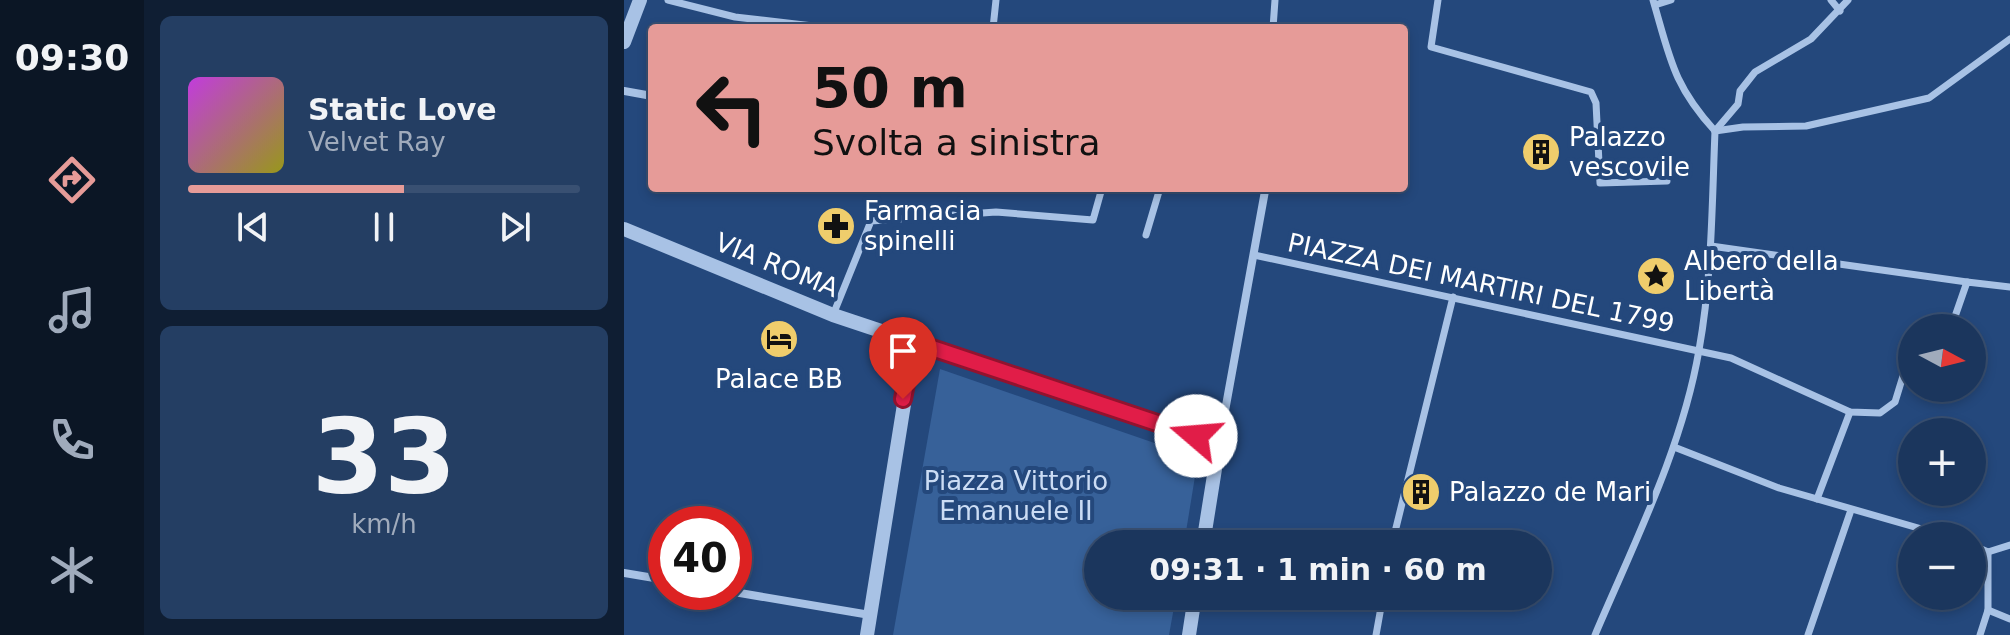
<!DOCTYPE html>
<html lang="it">
<head>
<meta charset="utf-8">
<style>
	body { margin:0; font-family:"DejaVu Sans",sans-serif; background:#243e63; color:#f1f3f6; height:100vh; display:flex; flex-direction:column; font-size:30px; white-space:nowrap }
	* { box-sizing:border-box; margin:0 }
	p { font-size:26px; color:#a0abbc }
	.icon { flex:none; width:44px; height:44px; fill:none; stroke:currentColor; stroke-width:2; stroke-linecap:round; stroke-linejoin:round }
	.map { position:relative; flex:1; overflow:hidden }
	.drawer { display:flex; flex-direction:column; gap:16px; padding:16px; background:#0f1e33; width:480px }
	.drawer>* { flex:none }
	.top-card { position:absolute; left:24px; top:24px; width:760px; height:168px; border-radius:8px; box-shadow:0 4px 12px #0003,0 0 0 2px #395072; background:#e69b98; color:#111; overflow:hidden }
	.needle { width:52px; rotate:97deg }
	.tools { position:absolute; left:1274px; top:314px; display:grid; gap:16px }
	.tools a { display:grid; place-items:center; width:88px; height:88px; border-radius:50%; background:#1b365d; box-shadow:0 4px 12px #0003,0 0 0 2px #395072; font-size:40px }
	.speed { position:absolute; left:24px; top:506px; display:flex; gap:16px; font-size:40px; font-weight:700; text-align:center }
	.speed>* { display:grid; place-content:center; width:104px; height:104px; border-radius:50%; background:#1b365d; box-shadow:0 4px 12px #0003,0 0 0 2px #395072; line-height:1 }
	.speed .limit { border:12px solid #d22; background:#fff; color:#111 }
	.pin { position:absolute; display:grid; place-items:center; width:68px; height:68px; color:#fff; margin:-82px -34px; border-radius:50% 50% 50% 0; rotate:-45deg; box-shadow:0 0 8px #0007 }
	.pin .icon { rotate:45deg }
	.me { position:absolute; width:88px; margin:-44px; rotate:288deg; stroke-linejoin:round; filter:drop-shadow(0 0 6px #0008) }
	.turn { display:flex; align-items:center; gap:28px; height:168px; padding:0 32px; font-size:36px }
	.turn .icon { width:104px; height:104px; stroke-width:2.5 }
	.turn b { display:block; font-size:56px; line-height:68px }
	.drawer .widget { flex:1; display:flex; flex-direction:column; justify-content:center; gap:12px; min-width:0; padding:0 28px; border-radius:12px; background:#243e63 }
	.drawer .dial { align-items:center; gap:0 }
	.dial b { font-size:104px; line-height:1 }
	.song { display:flex; align-items:center; gap:24px }
	.cover { width:96px; height:96px; border-radius:12px; background:linear-gradient(135deg,hsl(290 70% 55%),hsl(60 70% 35%)) }
	.played { height:8px; border-radius:4px; background:linear-gradient(90deg,#e69b98 55%,#395072 55%) }
	.keys { display:flex; justify-content:space-around; direction:ltr }
	.trip { position:absolute; left:460px; top:530px; width:468px; height:80px; border-radius:40px; background:#1b365d; box-shadow:0 4px 12px #0003,0 0 0 2px #395072; font-weight:800; line-height:80px; text-align:center }
	main { display:flex; flex:1; min-height:0 }
	.menu { display:flex; flex-direction:column; width:144px; justify-content:space-around; align-items:center; background:#0b1625; color:#a0abbc }
	.menu .icon { width:56px; height:56px }
	.menu .current { color:#e69b98 }
	.menu b { font-size:36px; color:#f1f3f6 }
	.map>svg:first-child { display:block }
</style>
</head>
<body>
<main>
<nav class="menu">
<b>09:30</b>
<svg class="icon current" aria-label="directions" viewBox="0 0 24 24"><path d="M12 3l9 9-9 9-9-9zM9 14v-3h6M13 9l2 2-2 2"/></svg>
<svg class="icon" aria-label="music" viewBox="0 0 24 24"><path d="M9 18V5l10-2v13"/><circle cx="6" cy="18" r="3"/><circle cx="16" cy="16" r="3"/></svg>
<svg class="icon" aria-label="phone" viewBox="0 0 24 24"><path d="M5 4h4l2 5-3 2q2 4 5 5l2-3 5 2v4C11 20 4 13 5 4z"/></svg>
<svg class="icon" aria-label="climate" viewBox="0 0 24 24"><path d="M12 3v18M4 7l16 10M4 17L20 7"/></svg>
</nav>
<section class="drawer">
<div class="widget">
<div class="song"><i class="cover"></i><div><b>Static Love</b><p>Velvet Ray</p></div></div>
<div class="played"></div>
<div class="keys"><svg class="icon" aria-label="previous" viewBox="0 0 24 24"><path d="M18 5L8 12l10 7zM5 5v14"/></svg><svg class="icon" aria-label="pause" viewBox="0 0 24 24"><path d="M8 5v14M16 5v14"/></svg><svg class="icon" aria-label="next" viewBox="0 0 24 24"><path d="M6 5l10 7-10 7zM19 5v14"/></svg></div>
</div>
<div class="widget dial"><b>33</b><p>km/h</p></div>
</section>
<div class="map">
<svg width="1386" height="635" viewBox="0 0 1386 635">
	<rect width="100%" height="100%" fill="#24487c"/>
	<polygon fill="#376199" points="316,369 574,458 560,544 474,544 474,596 552,596 545,635 269,635"/>
	<g fill="none" stroke-linecap="round" stroke-linejoin="round">
		<g stroke="#a8c2e5" stroke-width="7">
			<polyline points="44,0 111,17 206,28"/>
			<polyline points="814,0 807,47 967,92 972,103 976,183 1043,181"/>
			<path d="M1029 0C1046 58 1049 85 1091 131"/>
			<polyline points="1207,0 1216,11"/>
			<polyline points="1031,5 1047,0"/>
			<polyline points="369,28 372,0"/>
			<polyline points="649,28 651,0"/>
			<polyline points="1091,131 1119,127 1182,126 1305,98 1386,39"/>
			<polyline points="1091,131 1114,104 1116,91 1131,72 1187,39 1224,0"/>
			<polyline points="522,235 536,188"/>
			<polyline points="1087,246 1343,282"/>
			<polyline points="630,255 1107,358 1226,412 1256,413 1271,402 1283,363 1288,361"/>
			<polyline points="209,315 247,221 372,212 469,220 478,188"/>
			<polyline points="1327,328 1343,282 1386,287"/>
			<polyline points="1050,447 1155,488 1322,536"/>
			<polyline points="1193,499 1226,412"/>
			<polyline points="768,544 829,297"/>
			<polyline points="1348,545 1364,552"/>
			<polyline points="1364,552 1386,545"/>
			<polyline points="1364,610 1386,619"/>
			<polyline points="752,635 759,596"/>
			<path d="M971 635C1010 543 1058 449 1075 350 1088 278 1088 204 1091 131"/>
			<polyline points="1184,635 1227,510"/>
			<polyline points="1356,635 1364,610 1364,552"/>
		</g>
		<g stroke="#a8c2e5" stroke-width="8">
			<polyline points="0,91 28,96"/>
			<polyline points="595,444 641,191 635,188"/>
			<polyline points="0,573 42,580"/>
			<polyline points="110,592 246,615"/>
		</g>
		<g stroke="#a8c2e5" stroke-width="14">
			<polyline points="0,42 16,0"/>
			<polyline points="0,229 209,315 290,342"/>
			<polyline points="243,635 290,342 595,444 579,544"/>
			<polyline points="565,635 571,596"/>
		</g>
	</g>
	<g fill="none" stroke-linecap="round" stroke-linejoin="round">
		<defs>
			<polyline id="route" points="279,399 290,342 572,436"/>
		</defs>
		<use href="#route" stroke="#92132f" stroke-width="20"/>
		<use href="#route" stroke="#e11d48" stroke-width="14"/>
	</g>
	<defs>
		<symbol id="building-disc" viewBox="-11 -11 22 22"><circle r="9.5" fill="#efcd6c" stroke="#24487c"/><path d="M-4-6H4V6H1V3H-1V6H-4ZM-2.5-4.3h1.7v1.8h-1.7ZM.8-4.3h1.7v1.8H.8ZM-2.5-1h1.7V.8h-1.7ZM.8-1h1.7V.8H.8Z" fill="#111"/></symbol>
		<symbol id="pharmacy-disc" viewBox="-11 -11 22 22"><circle r="9.5" fill="#efcd6c" stroke="#24487c"/><path d="M-2-6h4v4h4v4h-4v4h-4v-4h-4v-4h4Z" fill="#111"/></symbol>
		<symbol id="sight-disc" viewBox="-11 -11 22 22"><circle r="9.5" fill="#efcd6c" stroke="#24487c"/><path d="M0-6L1.8-2.2L6-1.7L2.9 1.2L3.7 5.4L0 3.3L-3.7 5.4L-2.9 1.2L-6-1.7L-1.8-2.2Z" fill="#111"/></symbol>
		<symbol id="hotel-disc" viewBox="-11 -11 22 22"><circle r="9.5" fill="#efcd6c" stroke="#24487c"/><path d="M-6-4.5h1.5V1H6V5H4.5V3h-9V5H-6ZM-4 0a1.8 1.8 0 1 1 3.6 0ZM.5 0V-2.5h3Q6-2.5 6 0Z" fill="#111"/></symbol>
	</defs>
	<g fill-rule="evenodd">
		<use href="#building-disc" x="895" y="130" width="44" height="44"/>
		<use href="#pharmacy-disc" x="190" y="204" width="44" height="44"/>
		<use href="#sight-disc" x="1010" y="254" width="44" height="44"/>
		<use href="#hotel-disc" x="133" y="317" width="44" height="44"/>
		<use href="#building-disc" x="775" y="470" width="44" height="44"/>
	</g>
	<g text-anchor="middle" dominant-baseline="central" stroke-width="8" stroke-linejoin="round" paint-order="stroke">
		<g font-size="26" fill="#fff" stroke="#24487c" text-anchor="start">
			<text x="945" y="137">Palazzo<tspan x="945" dy="30">vescovile</tspan></text>
			<text x="240" y="211">Farmacia<tspan x="240" dy="30">spinelli</tspan></text>
			<text x="1060" y="261">Albero della<tspan x="1060" dy="30">Libertà</tspan></text>
			<text x="155" y="379" text-anchor="middle">Palace BB</text>
			<text x="825" y="492">Palazzo de Mari</text>
		</g>
		<g font-size="26" fill="#fff" stroke="#24487c">
			<text transform="translate(153 265) rotate(22)">VIA ROMA</text>
			<text transform="translate(857 283) rotate(12)">PIAZZA DEI MARTIRI DEL 1799</text>
		</g>
		<g font-size="26" fill="#cbdcf4" stroke="#24487c">
			<text x="392" y="481">Piazza Vittorio<tspan x="392" dy="30">Emanuele II</tspan></text>
		</g>
	</g>
</svg>
<div class="tools">
<a><svg class="needle" viewBox="-14 -14 28 28"><path d="M0-13l5 13h-10z" fill="#e53935"/><path d="M0 13l5-13h-10z" fill="#a0abbc"/></svg></a>
<a>+</a>
<a>−</a>
</div>
<div class="speed"><div class="limit">40</div></div>
<div class="pin" style="left:279px;top:399px;background:#d93025"><svg class="icon" aria-label="arrive" viewBox="0 0 24 24"><path d="M6 21V4h12l-3 4 3 4H6"/></svg></div>
<svg class="me" style="left:572px;top:436px" viewBox="-20 -20 40 40"><circle r="19" fill="#fff"/><path d="M0-13L10 11 0 6-10 11z" fill="#e11d48"/></svg>
<div class="trip">09:31 · 1 min · 60 m</div>
<div class="top-card">
<div class="turn"><svg class="icon" aria-label="left" viewBox="0 0 24 24"><path d="M17 20v-9H6M10 6l-5 5 5 5"/></svg><div><b>50 m</b>Svolta a sinistra</div></div>
</div>
</div>
</main>
</body>
</html>
